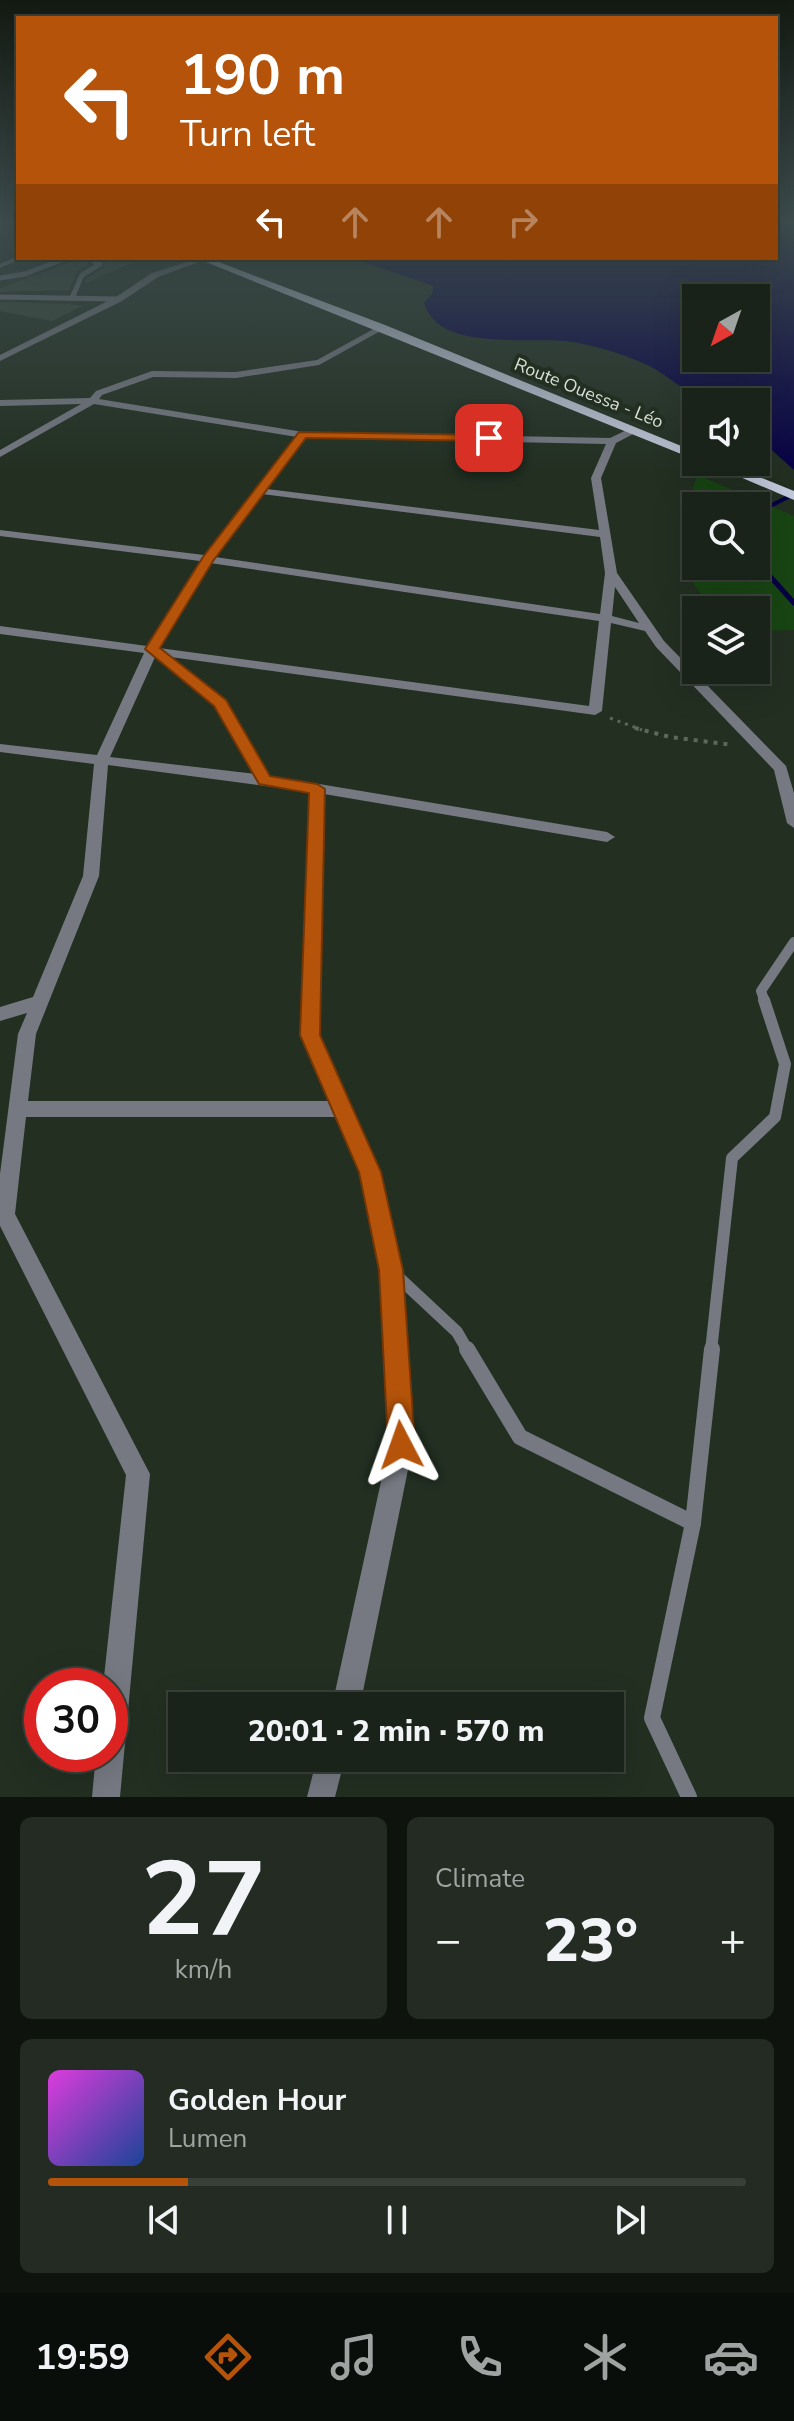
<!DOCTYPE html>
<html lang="en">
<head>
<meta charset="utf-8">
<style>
	body { margin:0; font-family:"Nunito Sans",sans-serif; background:#232b22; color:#f1f3f6; height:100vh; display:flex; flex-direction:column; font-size:30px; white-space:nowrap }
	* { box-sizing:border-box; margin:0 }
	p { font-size:26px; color:#9fa4a2 }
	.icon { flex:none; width:44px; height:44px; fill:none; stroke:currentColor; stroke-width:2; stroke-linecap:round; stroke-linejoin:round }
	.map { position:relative; height:1797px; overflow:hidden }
	.drawer { display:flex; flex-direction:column; gap:20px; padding:20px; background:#0e130e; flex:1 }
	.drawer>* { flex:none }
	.top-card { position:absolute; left:16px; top:16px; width:762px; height:244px; border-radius:0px; box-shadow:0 8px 32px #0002,0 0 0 2px #384038; background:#b45309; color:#fff; overflow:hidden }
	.needle { width:52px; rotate:220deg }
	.buttons { position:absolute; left:682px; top:284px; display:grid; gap:16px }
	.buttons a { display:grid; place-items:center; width:88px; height:88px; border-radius:0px; background:#1a2319; box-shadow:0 8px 32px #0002,0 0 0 2px #384038; font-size:40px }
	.speed { position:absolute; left:24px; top:1668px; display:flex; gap:16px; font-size:40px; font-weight:700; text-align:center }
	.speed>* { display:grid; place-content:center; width:104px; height:104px; border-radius:50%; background:#1a2319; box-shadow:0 8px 32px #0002,0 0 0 2px #384038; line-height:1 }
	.speed .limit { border:12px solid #d22; background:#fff; color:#111 }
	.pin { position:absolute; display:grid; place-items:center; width:68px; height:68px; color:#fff; margin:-34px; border-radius:16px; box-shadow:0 4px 12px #0006 }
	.me { position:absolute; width:88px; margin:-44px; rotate:356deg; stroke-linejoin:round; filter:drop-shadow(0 0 6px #0008) }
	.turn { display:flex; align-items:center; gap:28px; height:168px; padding:0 32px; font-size:36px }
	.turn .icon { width:104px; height:104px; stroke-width:2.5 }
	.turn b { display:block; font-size:56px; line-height:68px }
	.lanes { display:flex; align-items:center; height:76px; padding:0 32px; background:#0003; justify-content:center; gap:40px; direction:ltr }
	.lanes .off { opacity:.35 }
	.big { font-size:60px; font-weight:800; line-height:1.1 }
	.drawer .card { flex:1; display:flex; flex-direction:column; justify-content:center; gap:12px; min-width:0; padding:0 28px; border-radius:12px; background:#232b22 }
	.drawer .dial { align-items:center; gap:0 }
	.dial b { font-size:104px; line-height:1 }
	.song { display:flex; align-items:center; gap:24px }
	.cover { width:96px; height:96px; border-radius:12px; background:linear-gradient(135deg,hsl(300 70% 55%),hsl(220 70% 35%)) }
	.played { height:8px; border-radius:4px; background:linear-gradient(90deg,#b45309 20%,#384038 20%) }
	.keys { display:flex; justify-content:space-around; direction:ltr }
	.heat { display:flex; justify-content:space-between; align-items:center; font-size:44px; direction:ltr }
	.drawer .tiles { flex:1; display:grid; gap:20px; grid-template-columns:1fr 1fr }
	.card:last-child { grid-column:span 2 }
	.trip { position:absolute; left:168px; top:1692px; width:456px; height:80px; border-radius:0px; background:#1a2319; box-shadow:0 8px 32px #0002,0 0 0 2px #384038; font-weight:800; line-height:80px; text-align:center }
	.tabs { display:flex; height:128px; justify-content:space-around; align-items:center; background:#0a0e0a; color:#9fa4a2 }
	.tabs .icon { width:56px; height:56px }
	.tabs .selected { color:#b45309 }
	.tabs b { font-size:36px; color:#f1f3f6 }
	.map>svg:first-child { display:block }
</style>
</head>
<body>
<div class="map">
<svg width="794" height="1797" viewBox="0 0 794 1797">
	<rect width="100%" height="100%" fill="#222f21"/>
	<path fill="#184513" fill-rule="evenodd" d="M698 475 794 516V630L758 631 756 610H715C701 597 681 570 684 549 684 541 688 533 689 525 690 507 690 491 698 475ZM696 506H756V566H696Z"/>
	<path fill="#070146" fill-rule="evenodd" d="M776 223H794V470L756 436V402C742 402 720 406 707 401 689 395 672 379 655 369 631 356 600 347 573 342 531 335 439 354 424 303L432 294 433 286 351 258H776ZM696 298H756V358H696Z"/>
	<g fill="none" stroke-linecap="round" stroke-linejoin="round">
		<polyline stroke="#070146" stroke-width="4" points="759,518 770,506 794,494"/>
		<g stroke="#070146" stroke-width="5">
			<polyline points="756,522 761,516"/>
			<polyline points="756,556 759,564 794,603"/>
		</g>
	</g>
	<g fill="#374535">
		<polygon points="74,258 83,258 89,264 77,272 69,290 0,292 0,288 68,263"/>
		<polygon points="100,258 143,258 84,284 86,279 104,267 105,262"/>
		<polygon points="0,302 69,304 82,306 52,321 0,311"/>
	</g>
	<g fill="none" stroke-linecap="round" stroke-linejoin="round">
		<polyline stroke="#5d685c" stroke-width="3" stroke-dasharray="3 5" stroke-linecap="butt" points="610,718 642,730"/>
		<polyline stroke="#5d685c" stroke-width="4" stroke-dasharray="4 6" stroke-linecap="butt" points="635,728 670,737 733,745"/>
		<g stroke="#767982" stroke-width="5">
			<polyline points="0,278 25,274 66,258"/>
			<polyline points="0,297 119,299"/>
			<polyline points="72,298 82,275 100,264 88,258"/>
		</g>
		<polyline stroke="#767982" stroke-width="8" points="152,649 220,704 235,730"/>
		<g stroke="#767982" stroke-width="10">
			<polyline points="234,728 265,780"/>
			<polyline points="765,1002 761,991 794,942"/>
		</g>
		<g stroke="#767982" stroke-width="12">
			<polyline points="395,1274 457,1332 468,1351"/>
			<polyline points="711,1351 732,1158 775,1117 785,1064 764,1000"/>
		</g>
		<g stroke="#767982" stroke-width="16">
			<polyline points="467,1349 520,1437 693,1523"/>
			<polyline points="689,1797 652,1718 693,1523 712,1349"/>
		</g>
		<g fill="#767982" fill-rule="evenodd">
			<polygon points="18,256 23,258 0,268 0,264"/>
			<polygon points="200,258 207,259 158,277 122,301 0,361 0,355 116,297 152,273"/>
			<path d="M381 325 384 329 319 365 236 378 153 377 102 395 99 399 303 432 610 438 631 428H637V432L616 443 601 478 617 573 664 641 786 766 794 793V828L787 823 774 770 656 647 645 631 611 623 602 711 595 715 156 655 110 757 265 775 607 832 615 837 607 842 324 794 319 1035 380 1172 402 1270 413 1445 360 1706H332L389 1445 380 1270 360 1172 336 1117H26L15 1214 150 1474 120 1797H92L96 1754H110V1686H103L126 1475 0 1226V1174L18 1034 27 1013 0 1021V1007L33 997 83 876 94 764 0 752V744L97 755 144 653 0 634V626L147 646 200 561 0 536V530L204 555 297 437 94 404 0 457V450L81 404 0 406V400L90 398 96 391 152 371 236 372 317 360ZM306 438 606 444 591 478 599 530 267 489ZM262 494 600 537 605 573 600 614 215 557ZM210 563 599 621 589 706 159 648ZM615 587 639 623 612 616ZM108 765 310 792 301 1035 329 1101H28L36 1034 99 876Z"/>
			<polygon points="317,1758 345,1758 335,1797 307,1797"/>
		</g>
		<g fill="#c1c8da" fill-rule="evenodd">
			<polygon points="196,258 208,258 385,325 696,452 696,460"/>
			<polygon points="705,462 722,462 794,491 794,500"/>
		</g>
	</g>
	<linearGradient id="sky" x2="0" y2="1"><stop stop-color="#131a12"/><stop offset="0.47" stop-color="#3e4d4e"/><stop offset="1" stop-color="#3e4d4e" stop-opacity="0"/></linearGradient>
	<rect width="794" height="474" fill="url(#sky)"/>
	<polygon fill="#b45309" stroke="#753606" stroke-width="2" points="299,432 489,435 494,438 489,441 306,438 213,561 160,648 226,700 270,776 317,784 325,789 320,1035 381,1172 403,1270 415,1445 411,1455 401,1458 392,1455 388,1445 379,1270 359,1172 300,1035 309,793 259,784 214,706 145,649 203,557"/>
	<g text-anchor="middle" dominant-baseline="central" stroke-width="8" stroke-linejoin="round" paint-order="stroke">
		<g font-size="18" fill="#d7dfd5" stroke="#222f21">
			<text transform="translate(589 393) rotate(22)">Route Ouessa - Léo</text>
		</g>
	</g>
</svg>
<div class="buttons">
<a><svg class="needle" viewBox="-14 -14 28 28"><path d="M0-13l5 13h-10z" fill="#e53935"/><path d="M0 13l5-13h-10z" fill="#9fa4a2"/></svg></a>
<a><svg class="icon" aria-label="sound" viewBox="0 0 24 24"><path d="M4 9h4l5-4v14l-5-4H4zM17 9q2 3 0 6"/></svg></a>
<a><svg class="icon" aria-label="search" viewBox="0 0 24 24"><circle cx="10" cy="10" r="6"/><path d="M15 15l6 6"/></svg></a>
<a><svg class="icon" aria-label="layers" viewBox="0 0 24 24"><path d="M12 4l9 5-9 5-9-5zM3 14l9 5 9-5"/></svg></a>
</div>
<div class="speed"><div class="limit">30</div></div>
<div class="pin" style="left:489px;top:438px;background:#d93025"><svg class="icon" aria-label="arrive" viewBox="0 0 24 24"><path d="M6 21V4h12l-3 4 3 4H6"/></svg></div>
<svg class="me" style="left:401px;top:1445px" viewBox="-20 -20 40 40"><path d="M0-17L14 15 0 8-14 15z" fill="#b45309" stroke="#fff" stroke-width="4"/></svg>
<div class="trip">20:01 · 2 min · 570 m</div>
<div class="top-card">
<div class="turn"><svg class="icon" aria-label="left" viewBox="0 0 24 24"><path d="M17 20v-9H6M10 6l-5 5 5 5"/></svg><div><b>190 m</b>Turn left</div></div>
<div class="lanes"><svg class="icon" aria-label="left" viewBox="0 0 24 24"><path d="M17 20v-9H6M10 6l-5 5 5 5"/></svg><svg class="icon off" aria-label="ahead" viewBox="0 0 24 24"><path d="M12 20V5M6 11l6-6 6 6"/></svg><svg class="icon off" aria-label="ahead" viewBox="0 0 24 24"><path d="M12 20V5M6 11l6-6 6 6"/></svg><svg class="icon off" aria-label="right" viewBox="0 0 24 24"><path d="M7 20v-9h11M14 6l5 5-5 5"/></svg></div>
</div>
</div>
<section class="drawer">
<div class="tiles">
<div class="card dial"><b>27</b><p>km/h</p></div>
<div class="card"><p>Climate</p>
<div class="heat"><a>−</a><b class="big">23°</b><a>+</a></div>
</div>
<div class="card">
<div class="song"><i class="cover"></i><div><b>Golden Hour</b><p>Lumen</p></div></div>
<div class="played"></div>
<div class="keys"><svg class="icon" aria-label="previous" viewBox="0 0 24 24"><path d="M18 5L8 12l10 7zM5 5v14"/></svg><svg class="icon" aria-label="pause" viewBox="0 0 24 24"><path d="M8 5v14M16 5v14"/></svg><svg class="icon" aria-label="next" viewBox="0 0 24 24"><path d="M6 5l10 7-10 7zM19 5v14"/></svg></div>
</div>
</div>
</section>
<nav class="tabs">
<b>19:59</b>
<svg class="icon selected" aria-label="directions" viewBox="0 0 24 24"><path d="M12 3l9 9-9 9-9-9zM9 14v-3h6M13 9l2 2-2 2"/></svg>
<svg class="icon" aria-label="music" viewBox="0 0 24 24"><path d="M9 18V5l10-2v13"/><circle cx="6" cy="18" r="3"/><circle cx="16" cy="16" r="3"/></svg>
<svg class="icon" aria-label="phone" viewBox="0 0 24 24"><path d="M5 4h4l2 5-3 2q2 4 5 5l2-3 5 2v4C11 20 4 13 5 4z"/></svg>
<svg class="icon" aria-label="climate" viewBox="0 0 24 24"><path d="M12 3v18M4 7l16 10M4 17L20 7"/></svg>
<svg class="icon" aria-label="car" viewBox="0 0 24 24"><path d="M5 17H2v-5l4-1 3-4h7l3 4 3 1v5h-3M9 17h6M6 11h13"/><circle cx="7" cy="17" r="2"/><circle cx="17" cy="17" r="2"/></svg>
</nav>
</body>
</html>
